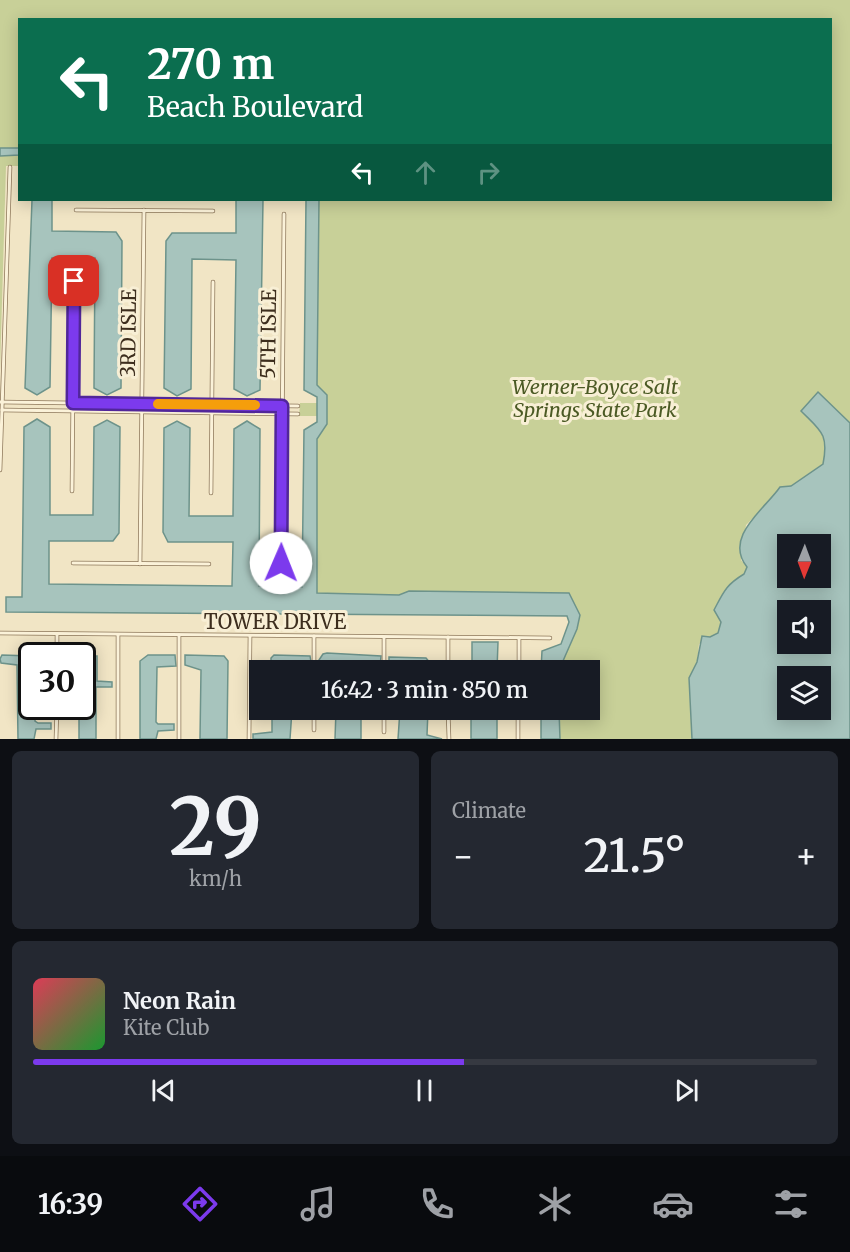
<!DOCTYPE html>
<html lang="en">
<head>
<meta charset="utf-8">
<style>
	body { margin:0; font-family:Merriweather,serif; background:#242831; color:#f1f3f6; height:100vh; display:flex; flex-direction:column; font-size:22px; white-space:nowrap }
	* { box-sizing:border-box; margin:0 }
	p { font-size:20px; color:#9ea1a6 }
	.icon { flex:none; width:33px; height:33px; fill:none; stroke:currentColor; stroke-width:2; stroke-linecap:round; stroke-linejoin:round }
	.map { position:relative; height:739px; overflow:hidden }
	.sheet { display:flex; flex-direction:column; gap:12px; padding:12px; background:#0d0f14; flex:1 }
	.sheet>* { flex:none }
	.guide { position:absolute; left:18px; top:18px; width:814px; height:183px; border-radius:0px; box-shadow:0 3px 15px #0003; background:#0b6e4f; color:#fff; overflow:hidden }
	.needle { width:39px; rotate:181deg }
	.fabs { position:absolute; left:777px; top:534px; display:grid; gap:12px }
	.fabs a { display:grid; place-items:center; width:54px; height:54px; border-radius:0px; background:#171b24; box-shadow:0 3px 15px #0003; font-size:30px }
	.speed { position:absolute; left:18px; top:642px; display:flex; gap:12px; font-size:30px; font-weight:700; text-align:center }
	.speed>* { display:grid; place-content:center; width:78px; height:78px; border-radius:50%; background:#171b24; box-shadow:0 3px 15px #0003; line-height:1 }
	.speed .limit { border:3px solid #111; border-radius:9px; background:#fff; color:#111 }
	.pin { position:absolute; display:grid; place-items:center; width:51px; height:51px; color:#fff; margin:-26px; border-radius:12px; box-shadow:0 3px 9px #0006 }
	.me { position:absolute; width:66px; margin:-33px; rotate:1deg; stroke-linejoin:round; filter:drop-shadow(0 0 4px #0008) }
	.turn { display:flex; align-items:center; gap:21px; height:126px; padding:0 30px; font-size:27px }
	.turn .icon { width:78px; height:78px; stroke-width:2.5 }
	.turn b { display:block; font-size:42px; line-height:51px }
	.lanes { display:flex; align-items:center; height:57px; padding:0 30px; background:#0003; justify-content:center; gap:30px; direction:ltr }
	.lanes .off { opacity:.35 }
	.big { font-size:45px; font-weight:600; line-height:1.1 }
	.sheet .card { flex:1; display:flex; flex-direction:column; justify-content:center; gap:9px; min-width:0; padding:0 21px; border-radius:9px; background:#242831 }
	.sheet .dial { align-items:center; gap:0 }
	.dial b { font-size:78px; line-height:1 }
	.song { display:flex; align-items:center; gap:18px }
	.cover { width:72px; height:72px; border-radius:9px; background:linear-gradient(135deg,hsl(350 70% 55%),hsl(130 70% 35%)) }
	.played { height:6px; border-radius:3px; background:linear-gradient(90deg,#7c3aed 55%,#363941 55%) }
	.keys { display:flex; justify-content:space-around; direction:ltr }
	.heat { display:flex; justify-content:space-between; align-items:center; font-size:33px; direction:ltr }
	.sheet .tiles { flex:1; display:grid; gap:12px; grid-template-columns:1fr 1fr }
	.card:last-child { grid-column:span 2 }
	.trip { position:absolute; left:249px; top:660px; width:351px; height:60px; border-radius:0px; background:#171b24; box-shadow:0 3px 15px #0003; font-weight:600; line-height:60px; text-align:center }
	.dock { display:flex; height:96px; justify-content:space-around; align-items:center; background:#090b0e; color:#9ea1a6 }
	.dock .icon { width:42px; height:42px }
	.dock .on { color:#7c3aed }
	.dock b { font-size:27px; color:#f1f3f6 }
	.map>svg:first-child { display:block }
</style>
</head>
<body>
<div class="map">
<svg width="850" height="739" viewBox="0 0 850 739">
	<rect width="100%" height="100%" fill="#f1e5c5"/>
	<g fill="#c8d098">
		<path d="M0 0H850V423L818 392 801 411C820 432 829 433 823 465L791 486 780 487 773 498 746 525 741 560 747 567 744 574C727 585 723 592 714 610L721 622 718 633 699 644 697 662 689 678 692 739H560L559 710H590V670H559L580 615 568 593 409 591 400 595 317 594V439L327 424V395L317 385 319 200H831V20H20L19 148H0Z"/>
		<polygon points="19,155 19,166 6,166 0,370 0,156"/>
		<polygon points="300,403 317,403 317,416 299,416"/>
	</g>
	<g fill="#a7c4bd" stroke="#6d938b" stroke-width="1.5" fill-rule="evenodd">
		<polygon points="0,148 19,148 19,155 0,156"/>
		<polygon points="32,200 52,200 52,231 116,232 122,241 121,388 107,395 94,388 95,258 52,258 50,387 37,395 25,388"/>
		<polygon points="236,200 263,200 260,390 247,396 234,389 236,260 192,259 191,389 177,396 164,388 166,241 172,233 236,233"/>
		<polygon points="306,200 319,200 317,385 327,395 327,424 317,439 317,593 399,595 409,591 569,593 580,615 577,629 559,670 541,670 542,651 561,644 569,622 567,616 6,612 6,597 22,597 24,427 37,419 50,427 50,515 93,515 94,427 107,420 120,427 119,533 113,541 49,541 49,584 232,586 233,542 168,542 163,532 164,428 177,421 190,428 189,516 233,516 234,429 247,421 260,429 259,586 302,587 304,430 317,422 317,397 304,390"/>
		<path d="M818 392 850 423V739H692L689 678 697 662 702 636 710 637 718 633 721 622 714 610C724 591 726 585 744 574L747 567C723 537 765 509 780 487L791 486 823 464C829 434 821 431 801 411ZM788 544H820V578H788ZM788 610H820V644H788ZM788 676H820V710H788Z"/>
		<polygon points="472,642 498,642 497,670 472,670"/>
		<polygon points="327,653 381,656 380,668 364,667 361,670 320,669 319,660 323,654"/>
		<polygon points="2,655 31,656 32,706 35,707 35,721 38,723 51,723 51,729 36,729 34,739 18,739 17,665 1,663 0,659"/>
		<polygon points="148,655 175,655 176,666 157,667 156,722 158,724 174,724 174,730 158,731 156,739 140,739 140,661"/>
		<polygon points="185,655 224,656 228,661 227,739 200,739 201,670 185,665"/>
		<polygon points="274,655 310,656 311,662 307,667 294,668 293,670 271,670 271,658"/>
		<polygon points="83,656 97,656 97,681 112,682 112,687 96,687 96,739 79,739 79,707 82,706"/>
		<polygon points="389,657 426,658 431,664 430,670 402,670 401,667 389,667"/>
		<polygon points="272,710 292,710 290,739 253,739 253,734 272,732"/>
		<polygon points="336,710 361,710 361,739 335,739"/>
		<polygon points="400,710 428,710 427,735 442,739 398,739"/>
		<rect x="471" y="710" width="26" height="29"/>
		<polygon points="541,710 559,710 560,739 541,739"/>
	</g>
	<g fill="none" stroke-linecap="round" stroke-linejoin="round">
		<defs>
			<g id="minor">
				<polyline points="76,210 213,211"/>
				<polyline points="0,402 298,406"/>
				<polyline points="2,410 298,414"/>
				<polyline points="0,470 10,167"/>
				<polyline points="72,491 74,281"/>
				<polyline points="211,493 213,282"/>
				<polyline points="73,563 209,564"/>
				<polyline points="281,563 284,214"/>
				<polyline points="140,564 144,210"/>
				<polyline points="0,633 550,638"/>
				<polyline points="384,637 384,670"/>
				<polyline points="448,637 448,670"/>
				<polyline points="57,656 57,634"/>
				<polyline points="314,670 314,636"/>
				<polyline points="519,670 519,638"/>
				<polyline points="384,710 384,732"/>
				<polyline points="448,710 449,739"/>
				<polyline points="314,730 314,710"/>
				<polyline points="56,739 57,706"/>
				<polyline points="118,739 118,635"/>
				<polyline points="179,739 179,635"/>
				<polyline points="249,739 250,636"/>
				<polyline points="518,739 518,710"/>
			</g>
		</defs>
		<use href="#minor" stroke="#8d775a" stroke-width="4.5"/>
		<use href="#minor" stroke="#fbf2d9" stroke-width="3"/>
	</g>
	<g fill="none" stroke-linecap="round" stroke-linejoin="round">
		<defs>
			<polyline id="route" points="74,281 73,403 282,406 281,563"/>
		</defs>
		<use href="#route" stroke="#51269a" stroke-width="15"/>
		<use href="#route" stroke="#7c3aed" stroke-width="10"/>
		<polyline stroke="#f59e0b" stroke-width="10" points="158,404 255,405"/>
	</g>
	<g text-anchor="middle" dominant-baseline="central" stroke-width="6" stroke-linejoin="round" paint-order="stroke">
		<g font-size="20" fill="#3d2e1e" stroke="#f8efd5">
			<text transform="translate(128 333) rotate(-89)">3RD ISLE</text>
			<text transform="translate(268 334) rotate(-89)">5TH ISLE</text>
			<text x="275" y="621">TOWER DRIVE</text>
		</g>
		<g font-size="20" font-style="italic" fill="#4b5a24" stroke="#f8efd5">
			<text x="595" y="386">Werner-Boyce Salt<tspan x="595" dy="23">Springs State Park</tspan></text>
		</g>
	</g>
</svg>
<div class="fabs">
<a><svg class="needle" viewBox="-14 -14 28 28"><path d="M0-13l5 13h-10z" fill="#e53935"/><path d="M0 13l5-13h-10z" fill="#9ea1a6"/></svg></a>
<a><svg class="icon" aria-label="sound" viewBox="0 0 24 24"><path d="M4 9h4l5-4v14l-5-4H4zM17 9q2 3 0 6"/></svg></a>
<a><svg class="icon" aria-label="layers" viewBox="0 0 24 24"><path d="M12 4l9 5-9 5-9-5zM3 14l9 5 9-5"/></svg></a>
</div>
<div class="speed"><div class="limit">30</div></div>
<div class="pin" style="left:74px;top:281px;background:#d93025"><svg class="icon" aria-label="arrive" viewBox="0 0 24 24"><path d="M6 21V4h12l-3 4 3 4H6"/></svg></div>
<svg class="me" style="left:281px;top:563px" viewBox="-20 -20 40 40"><circle r="19" fill="#fff"/><path d="M0-13L10 11 0 6-10 11z" fill="#7c3aed"/></svg>
<div class="trip">16:42 · 3 min · 850 m</div>
<div class="guide">
<div class="turn"><svg class="icon" aria-label="left" viewBox="0 0 24 24"><path d="M17 20v-9H6M10 6l-5 5 5 5"/></svg><div><b>270 m</b>Beach Boulevard</div></div>
<div class="lanes"><svg class="icon" aria-label="left" viewBox="0 0 24 24"><path d="M17 20v-9H6M10 6l-5 5 5 5"/></svg><svg class="icon off" aria-label="ahead" viewBox="0 0 24 24"><path d="M12 20V5M6 11l6-6 6 6"/></svg><svg class="icon off" aria-label="right" viewBox="0 0 24 24"><path d="M7 20v-9h11M14 6l5 5-5 5"/></svg></div>
</div>
</div>
<section class="sheet">
<div class="tiles">
<div class="card dial"><b>29</b><p>km/h</p></div>
<div class="card"><p>Climate</p>
<div class="heat"><a>−</a><b class="big">21.5°</b><a>+</a></div>
</div>
<div class="card">
<div class="song"><i class="cover"></i><div><b>Neon Rain</b><p>Kite Club</p></div></div>
<div class="played"></div>
<div class="keys"><svg class="icon" aria-label="previous" viewBox="0 0 24 24"><path d="M18 5L8 12l10 7zM5 5v14"/></svg><svg class="icon" aria-label="pause" viewBox="0 0 24 24"><path d="M8 5v14M16 5v14"/></svg><svg class="icon" aria-label="next" viewBox="0 0 24 24"><path d="M6 5l10 7-10 7zM19 5v14"/></svg></div>
</div>
</div>
</section>
<nav class="dock">
<b>16:39</b>
<svg class="icon on" aria-label="directions" viewBox="0 0 24 24"><path d="M12 3l9 9-9 9-9-9zM9 14v-3h6M13 9l2 2-2 2"/></svg>
<svg class="icon" aria-label="music" viewBox="0 0 24 24"><path d="M9 18V5l10-2v13"/><circle cx="6" cy="18" r="3"/><circle cx="16" cy="16" r="3"/></svg>
<svg class="icon" aria-label="phone" viewBox="0 0 24 24"><path d="M5 4h4l2 5-3 2q2 4 5 5l2-3 5 2v4C11 20 4 13 5 4z"/></svg>
<svg class="icon" aria-label="climate" viewBox="0 0 24 24"><path d="M12 3v18M4 7l16 10M4 17L20 7"/></svg>
<svg class="icon" aria-label="car" viewBox="0 0 24 24"><path d="M5 17H2v-5l4-1 3-4h7l3 4 3 1v5h-3M9 17h6M6 11h13"/><circle cx="7" cy="17" r="2"/><circle cx="17" cy="17" r="2"/></svg>
<svg class="icon" aria-label="filters" viewBox="0 0 24 24"><path d="M4 7h16M4 17h16"/><circle cx="9" cy="7" r="2"/><circle cx="15" cy="17" r="2"/></svg>
</nav>
</body>
</html>
